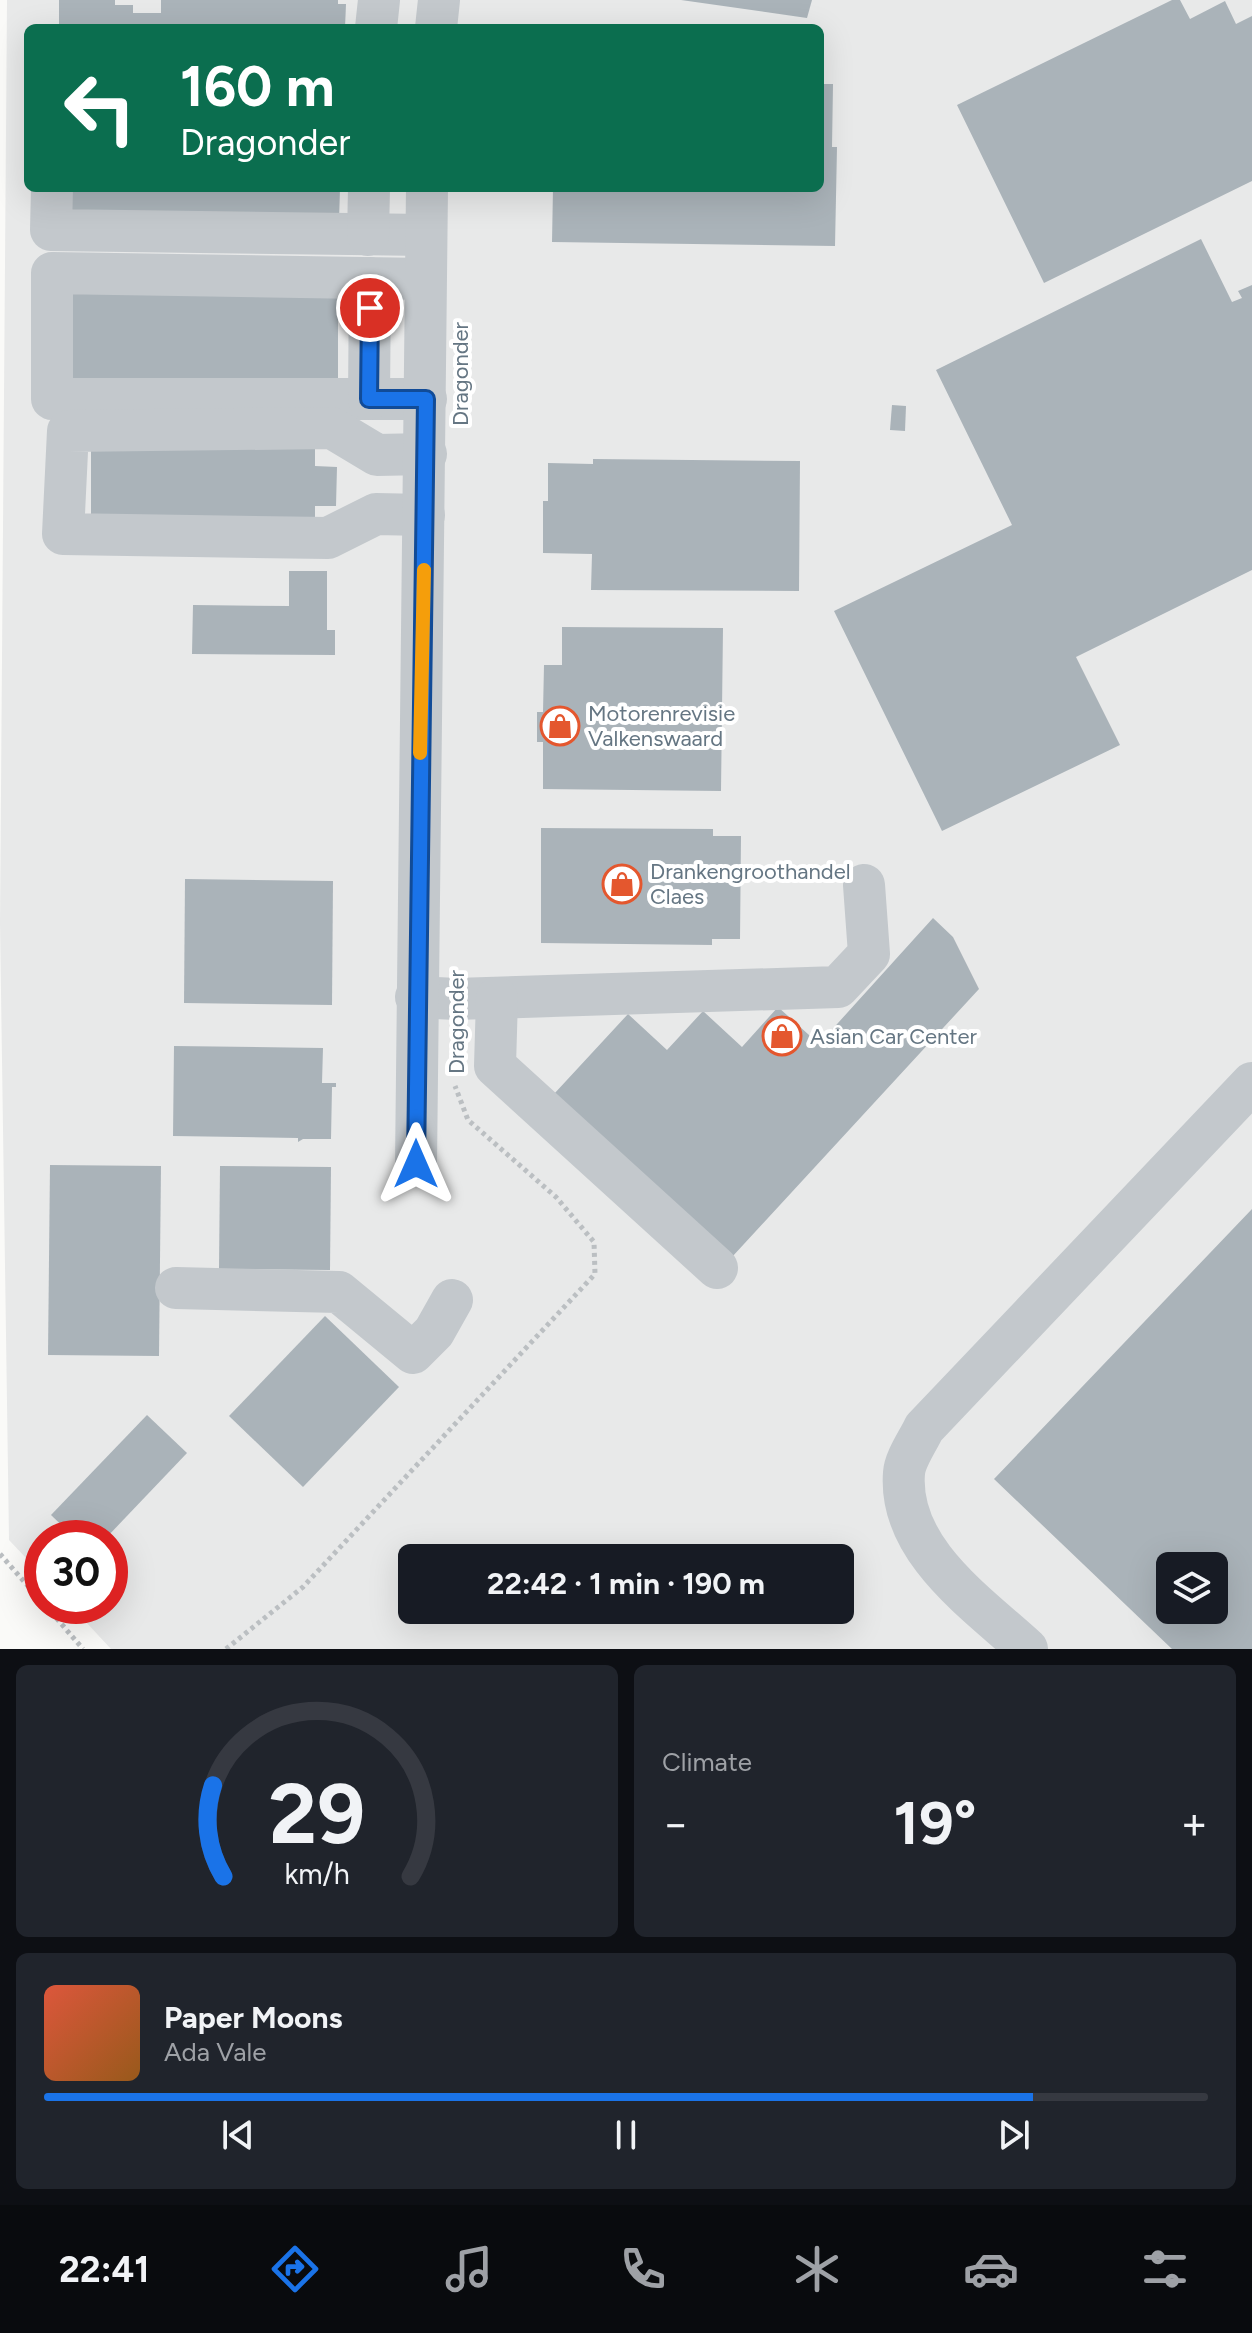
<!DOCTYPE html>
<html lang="en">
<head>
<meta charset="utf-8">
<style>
	body { margin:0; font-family:Figtree,sans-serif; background:#20242c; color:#f1f3f6; height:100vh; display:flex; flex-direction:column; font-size:30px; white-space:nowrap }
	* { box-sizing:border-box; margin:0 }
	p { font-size:26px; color:#9ea1a6 }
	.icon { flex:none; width:44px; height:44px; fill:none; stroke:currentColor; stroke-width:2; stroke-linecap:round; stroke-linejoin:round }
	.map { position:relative; height:1649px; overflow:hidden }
	.sheet { display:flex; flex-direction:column; gap:16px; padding:16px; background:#0d0f14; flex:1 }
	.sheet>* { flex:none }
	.top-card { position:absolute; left:24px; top:24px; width:800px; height:168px; border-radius:12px; box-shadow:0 8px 32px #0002; background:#0b6e4f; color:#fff; overflow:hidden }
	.tools { position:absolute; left:1156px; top:1552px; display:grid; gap:16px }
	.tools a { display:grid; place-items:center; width:72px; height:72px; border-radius:12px; background:#171b24; box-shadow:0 8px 32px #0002; font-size:40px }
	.speed { position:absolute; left:24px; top:1520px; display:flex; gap:16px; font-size:40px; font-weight:700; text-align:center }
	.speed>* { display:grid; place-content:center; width:104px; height:104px; border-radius:50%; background:#171b24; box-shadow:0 8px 32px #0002; line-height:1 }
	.speed .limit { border:12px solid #d22; background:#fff; color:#111 }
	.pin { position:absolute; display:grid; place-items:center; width:68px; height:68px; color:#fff; margin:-34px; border:4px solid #fff; border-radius:50%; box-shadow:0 2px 8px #0007 }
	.me { position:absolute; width:88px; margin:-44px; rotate:0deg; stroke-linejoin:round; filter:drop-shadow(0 0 6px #0008) }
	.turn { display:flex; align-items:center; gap:28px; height:168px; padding:0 24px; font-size:36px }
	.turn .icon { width:104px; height:104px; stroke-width:2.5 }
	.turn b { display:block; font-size:56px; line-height:68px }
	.big { font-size:60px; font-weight:700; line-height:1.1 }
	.sheet .card { flex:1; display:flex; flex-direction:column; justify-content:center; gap:12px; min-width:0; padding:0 28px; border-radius:12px; background:#20242c }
	.sheet .dial { align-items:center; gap:0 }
	.dial svg { height:208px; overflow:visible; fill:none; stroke:#363941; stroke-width:7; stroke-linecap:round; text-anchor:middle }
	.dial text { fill:#f1f3f6; stroke:none }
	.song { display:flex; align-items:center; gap:24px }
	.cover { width:96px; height:96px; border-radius:12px; background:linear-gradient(135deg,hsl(10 70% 55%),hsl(30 70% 35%)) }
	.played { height:8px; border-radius:4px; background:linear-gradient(90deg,#1a73e8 85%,#363941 85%) }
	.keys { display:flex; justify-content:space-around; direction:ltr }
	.heat { display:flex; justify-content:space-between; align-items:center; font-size:44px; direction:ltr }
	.sheet .tiles { flex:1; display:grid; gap:16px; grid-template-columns:1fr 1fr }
	.card:last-child { grid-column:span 2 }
	.trip { position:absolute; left:398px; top:1544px; width:456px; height:80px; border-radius:12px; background:#171b24; box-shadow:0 8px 32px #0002; font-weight:700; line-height:80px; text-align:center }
	.dock { display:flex; height:128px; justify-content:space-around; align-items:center; background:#090b0e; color:#9ea1a6 }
	.dock .icon { width:56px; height:56px }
	.dock .active { color:#1a73e8 }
	.dock b { font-size:36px; color:#f1f3f6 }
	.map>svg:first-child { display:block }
</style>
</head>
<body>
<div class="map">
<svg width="1252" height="1649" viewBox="0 0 1252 1649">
	<rect width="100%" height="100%" fill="#fafaf8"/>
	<path fill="#e8e9e9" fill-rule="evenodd" d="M7 0H1252V1649H111L71 1606H110V1538H42V1575L9 1540 0 923ZM28 28H820V188H28ZM412 1558H840V1610H412ZM1170 1566H1214V1610H1170Z"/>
	<g fill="#aab3b9" fill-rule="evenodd">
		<polygon points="59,0 115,0 115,5 133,5 133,13 161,13 161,0 338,0 338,4 346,4 345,28 59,28"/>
		<polygon points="681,0 812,0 807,18"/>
		<polygon points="1172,0 1180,0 1190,19 1225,1 1236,24 1252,16 1252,181 1044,283 957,105"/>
		<polygon points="820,84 833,84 832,147 837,147 835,246 552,242 553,188 820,188"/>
		<polygon points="68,188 340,188 339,220 68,217"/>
		<polygon points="1201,239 1232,302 1242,298 1238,291 1252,285 1252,570 1076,657 1120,745 942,831 834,611 1012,525 936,370"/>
		<polygon points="67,286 338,288 338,387 67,385"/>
		<polygon points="892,405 906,406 905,431 890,430"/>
		<polygon points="91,440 315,442 315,466 337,467 336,506 315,506 315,530 91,529"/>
		<polygon points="593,459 800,461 799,591 591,590 592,554 543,553 543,501 548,501 548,463 593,464"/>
		<polygon points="289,571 327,571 327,630 335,630 335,655 192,654 193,605 289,606"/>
		<polygon points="562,627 723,628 721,791 543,789 543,742 537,742 537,712 543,712 544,665 562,665"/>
		<polygon points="541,828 713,829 713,836 741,836 740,939 712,939 712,945 541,943"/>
		<polygon points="185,879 333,881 332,1005 184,1003"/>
		<polygon points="933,918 953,937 979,989 732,1257 554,1094 628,1014 667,1050 703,1011 742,1047 778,1007 819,1044"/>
		<polygon points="174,1046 323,1048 322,1083 336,1083 336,1087 332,1087 331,1139 303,1139 298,1142 298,1138 173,1136"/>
		<polygon points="50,1165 161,1166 159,1356 48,1355"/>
		<polygon points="220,1166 331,1167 330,1270 219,1269"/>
		<path d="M1252 1209V1649H1172L994 1479ZM1170 1566H1214V1610H1170Z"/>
		<polygon points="325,1316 399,1387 303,1487 229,1416"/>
		<polygon points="147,1415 187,1453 106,1538 75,1538 51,1515"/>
	</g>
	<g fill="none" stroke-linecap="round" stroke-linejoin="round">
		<g stroke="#bbbfc2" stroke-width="5" stroke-dasharray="4 4" stroke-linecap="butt">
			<polyline points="0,1554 42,1602"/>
			<polyline points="46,1606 83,1649"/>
			<polyline points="226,1649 303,1587 595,1274 594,1242 556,1197 468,1120 455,1086"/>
		</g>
		<g stroke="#c3c8cc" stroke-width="42">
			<polyline points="376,28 379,0"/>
			<polyline points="436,28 439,0"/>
			<polyline points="52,188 51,230 426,235"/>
			<polyline points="368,235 369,188"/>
			<polyline points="425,279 52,273 52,399 426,399"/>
			<polyline points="369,399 370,278"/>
			<polyline points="424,515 376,514 328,538 63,534 68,431 332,428 377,455 426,454"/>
			<polyline points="416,997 456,999 838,987 869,954 864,885"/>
			<polyline points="497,998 495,1066 717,1268"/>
			<polyline points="416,1164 427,188"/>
			<polyline points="176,1288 339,1292 413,1353 434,1332 452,1300"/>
			<path d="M1027 1649C977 1603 898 1550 904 1473 905 1459 918 1441 924 1428L1252 1083"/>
		</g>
	</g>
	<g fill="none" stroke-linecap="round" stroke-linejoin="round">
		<defs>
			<polyline id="route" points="370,308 369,399 426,399 416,1164"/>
		</defs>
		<use href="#route" stroke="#114b97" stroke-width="20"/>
		<use href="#route" stroke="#1a73e8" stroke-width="14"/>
		<polyline stroke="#f59e0b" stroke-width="14" points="420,753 424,570"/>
	</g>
	<defs>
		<symbol id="shop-ring" viewBox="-11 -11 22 22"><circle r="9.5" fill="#fff" stroke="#e4572e" stroke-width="1.5"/><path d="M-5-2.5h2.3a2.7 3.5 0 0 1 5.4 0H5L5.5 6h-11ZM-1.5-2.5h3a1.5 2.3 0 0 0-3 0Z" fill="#e4572e"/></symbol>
	</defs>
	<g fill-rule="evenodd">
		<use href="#shop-ring" x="538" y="704" width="44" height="44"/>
		<use href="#shop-ring" x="600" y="862" width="44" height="44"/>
		<use href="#shop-ring" x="760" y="1014" width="44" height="44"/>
	</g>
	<g text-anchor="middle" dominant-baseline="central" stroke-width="8" stroke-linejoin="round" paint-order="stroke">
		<g font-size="22" fill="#657683" stroke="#fff">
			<text transform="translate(460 374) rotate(-90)">Dragonder</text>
			<text transform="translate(456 1022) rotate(-90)">Dragonder</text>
		</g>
		<g font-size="22" fill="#657683" stroke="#fff" text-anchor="start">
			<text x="588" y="713">Motorenrevisie<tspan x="588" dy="25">Valkenswaard</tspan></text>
			<text x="650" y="871">Drankengroothandel<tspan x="650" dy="25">Claes</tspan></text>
			<text x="810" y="1036">Asian Car Center</text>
		</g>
	</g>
</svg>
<div class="tools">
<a><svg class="icon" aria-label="layers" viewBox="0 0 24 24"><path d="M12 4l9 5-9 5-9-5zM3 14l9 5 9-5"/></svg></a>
</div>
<div class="speed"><div class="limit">30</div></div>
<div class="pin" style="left:370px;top:308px;background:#d93025"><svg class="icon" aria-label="arrive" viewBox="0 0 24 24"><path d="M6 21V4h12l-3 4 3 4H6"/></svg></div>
<svg class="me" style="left:416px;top:1164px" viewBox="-20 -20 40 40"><path d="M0-17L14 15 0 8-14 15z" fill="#1a73e8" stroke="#fff" stroke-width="4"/></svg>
<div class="trip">22:42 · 1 min · 190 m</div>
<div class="top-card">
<div class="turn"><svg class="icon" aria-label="left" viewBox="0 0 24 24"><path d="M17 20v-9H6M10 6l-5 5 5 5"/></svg><div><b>160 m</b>Dragonder</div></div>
</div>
</div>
<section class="sheet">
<div class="tiles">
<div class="card dial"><svg viewBox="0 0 100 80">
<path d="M14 69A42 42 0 1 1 86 69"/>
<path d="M14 69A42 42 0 0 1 10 34" stroke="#1a73e8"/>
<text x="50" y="56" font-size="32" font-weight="700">29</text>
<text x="50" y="72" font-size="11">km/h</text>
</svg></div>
<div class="card"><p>Climate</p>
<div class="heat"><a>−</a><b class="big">19°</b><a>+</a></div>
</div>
<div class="card">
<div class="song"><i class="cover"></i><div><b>Paper Moons</b><p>Ada Vale</p></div></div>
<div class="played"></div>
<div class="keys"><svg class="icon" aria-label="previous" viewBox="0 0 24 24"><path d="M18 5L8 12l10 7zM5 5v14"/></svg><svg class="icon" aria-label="pause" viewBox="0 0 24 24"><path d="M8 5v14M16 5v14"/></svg><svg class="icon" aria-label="next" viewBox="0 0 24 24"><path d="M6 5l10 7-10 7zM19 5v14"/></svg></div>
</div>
</div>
</section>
<nav class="dock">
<b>22:41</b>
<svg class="icon active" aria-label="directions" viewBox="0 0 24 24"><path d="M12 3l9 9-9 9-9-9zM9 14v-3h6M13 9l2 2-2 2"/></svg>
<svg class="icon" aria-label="music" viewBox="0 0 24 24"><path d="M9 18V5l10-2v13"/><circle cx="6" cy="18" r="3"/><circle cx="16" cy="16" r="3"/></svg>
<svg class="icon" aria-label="phone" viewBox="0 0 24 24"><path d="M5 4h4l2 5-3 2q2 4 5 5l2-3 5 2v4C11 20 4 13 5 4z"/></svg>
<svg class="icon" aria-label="climate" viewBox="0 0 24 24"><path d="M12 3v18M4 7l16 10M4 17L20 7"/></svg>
<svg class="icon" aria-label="car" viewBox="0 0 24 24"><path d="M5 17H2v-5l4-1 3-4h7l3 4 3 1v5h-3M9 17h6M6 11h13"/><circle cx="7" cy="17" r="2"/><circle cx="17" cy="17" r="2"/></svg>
<svg class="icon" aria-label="filters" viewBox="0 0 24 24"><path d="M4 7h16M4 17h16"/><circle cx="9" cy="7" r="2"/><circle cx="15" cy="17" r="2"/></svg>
</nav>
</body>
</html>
